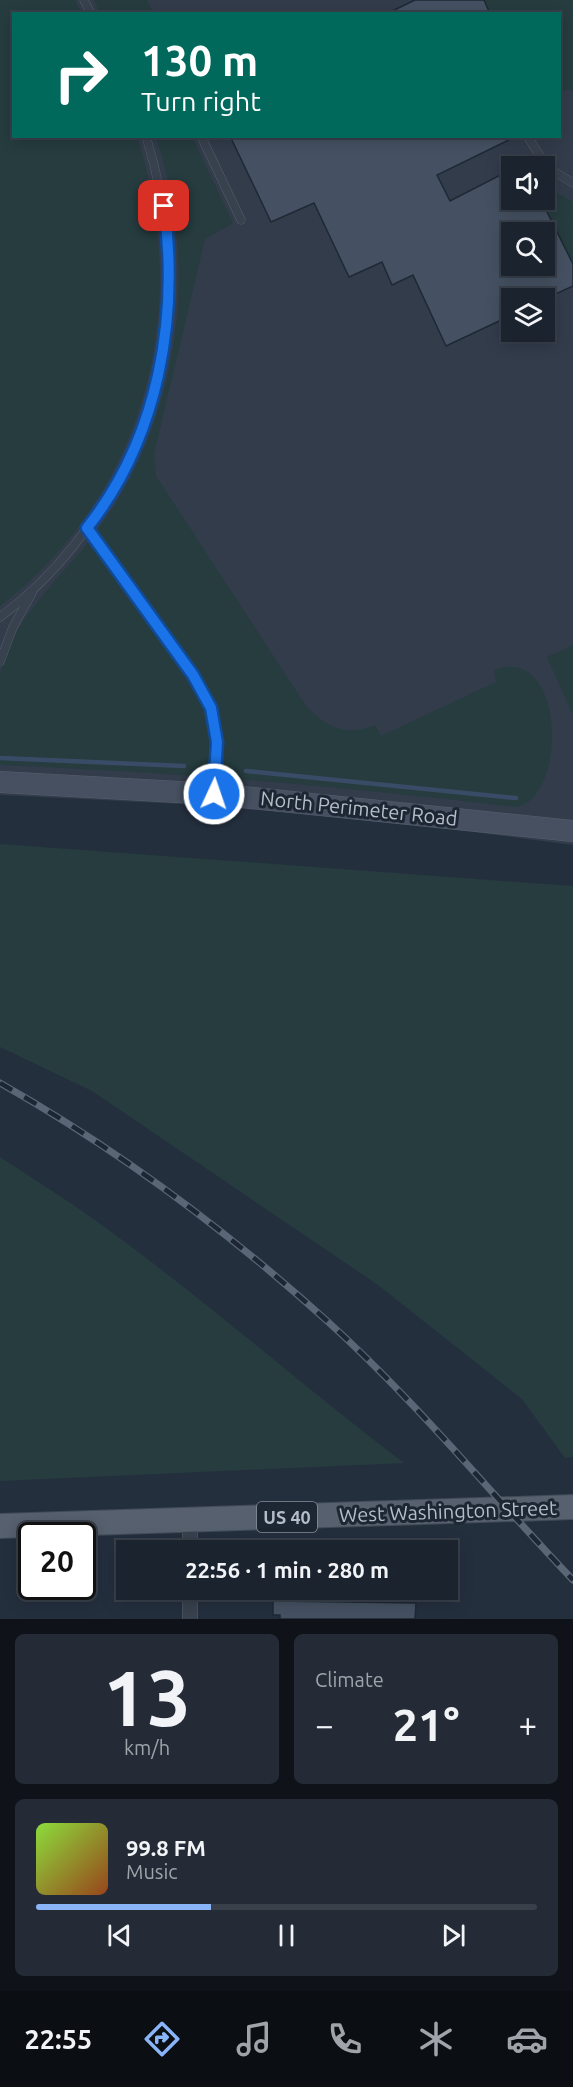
<!DOCTYPE html>
<html lang="en">
<head>
<meta charset="utf-8">
<style>
	body { margin:0; font-family:Ubuntu,sans-serif; background:#242b36; color:#f1f3f6; height:100vh; display:flex; flex-direction:column; font-size:22px; white-space:nowrap }
	* { box-sizing:border-box; margin:0 }
	p { font-size:20px; color:#a0a4aa }
	.icon { flex:none; width:33px; height:33px; fill:none; stroke:currentColor; stroke-width:2; stroke-linecap:round; stroke-linejoin:round }
	.map { position:relative; height:1619px; overflow:hidden }
	.drawer { display:flex; flex-direction:column; gap:15px; padding:15px; background:#0f1319; flex:1 }
	.drawer>* { flex:none }
	.guide { position:absolute; left:12px; top:12px; width:549px; height:126px; border-radius:0px; box-shadow:0 3px 15px #0003,0 0 0 2px #39404a; background:#00695c; color:#fff; overflow:hidden }
	.fabs { position:absolute; left:501px; top:156px; display:grid; gap:12px }
	.fabs a { display:grid; place-items:center; width:54px; height:54px; border-radius:0px; background:#1b232e; box-shadow:0 3px 15px #0003,0 0 0 2px #39404a; font-size:30px }
	.speed { position:absolute; left:18px; top:1522px; display:flex; gap:12px; font-size:30px; font-weight:700; text-align:center }
	.speed>* { display:grid; place-content:center; width:78px; height:78px; border-radius:50%; background:#1b232e; box-shadow:0 3px 15px #0003,0 0 0 2px #39404a; line-height:1 }
	.speed .limit { border:3px solid #111; border-radius:9px; background:#fff; color:#111 }
	.pin { position:absolute; display:grid; place-items:center; width:51px; height:51px; color:#fff; margin:-26px; border-radius:12px; box-shadow:0 3px 9px #0006 }
	.me { position:absolute; width:66px; margin:-33px; rotate:3deg; stroke-linejoin:round; filter:drop-shadow(0 0 4px #0008) }
	.turn { display:flex; align-items:center; gap:21px; height:126px; padding:0 30px; font-size:27px }
	.turn .icon { width:78px; height:78px; stroke-width:2.5 }
	.turn b { display:block; font-size:42px; line-height:51px }
	.big { font-size:45px; font-weight:700; line-height:1.1 }
	.drawer .widget { flex:1; display:flex; flex-direction:column; justify-content:center; gap:9px; min-width:0; padding:0 21px; border-radius:9px; background:#242b36 }
	.drawer .dial { align-items:center; gap:0 }
	.dial b { font-size:78px; line-height:1 }
	.song { display:flex; align-items:center; gap:18px }
	.cover { width:72px; height:72px; border-radius:9px; background:linear-gradient(135deg,hsl(90 70% 55%),hsl(20 70% 35%)) }
	.played { height:6px; border-radius:3px; background:linear-gradient(90deg,#8ab4f8 35%,#39404a 35%) }
	.keys { display:flex; justify-content:space-around; direction:ltr }
	.heat { display:flex; justify-content:space-between; align-items:center; font-size:33px; direction:ltr }
	.drawer .tiles { flex:1; display:grid; gap:15px; grid-template-columns:1fr 1fr }
	.widget:last-child { grid-column:span 2 }
	.trip { position:absolute; left:116px; top:1540px; width:342px; height:60px; border-radius:0px; background:#1b232e; box-shadow:0 3px 15px #0003,0 0 0 2px #39404a; font-weight:700; line-height:60px; text-align:center }
	.dock { display:flex; height:96px; justify-content:space-around; align-items:center; background:#0b0e12; color:#a0a4aa }
	.dock .icon { width:42px; height:42px }
	.dock .on { color:#8ab4f8 }
	.dock b { font-size:27px; color:#f1f3f6 }
	.map>svg:first-child { display:block }
</style>
</head>
<body>
<div class="map">
<svg width="573" height="1619" viewBox="0 0 573 1619">
	<rect width="100%" height="100%" fill="#242f3e"/>
	<path fill="#323c4b" fill-rule="evenodd" d="M0 0H573V845L381 820 181 804 0 795ZM14 14H560V136H14ZM512 166H544V200H512ZM512 232H544V266H512ZM512 298H544V332H512Z"/>
	<g fill="#263c3f">
		<path d="M0 0H75L81 13 14 14V136L137 137C193 308 145 495 0 606Z"/>
		<polygon points="94,0 147,0 153,13 100,13"/>
		<polygon points="484,0 573,0 573,92 571,90 564,90 562,93 560,91 560,14 490,13"/>
		<path d="M156 137H192L233 223 205 239 154 454 156 476 306 706C325 727 347 737 375 725L381 736 496 682 494 670C566 643 568 798 516 807 344 786 173 772 0 765 0 737 0 701 0 675 8 625 60 578 90 540 179 427 201 271 156 137Z"/>
		<polygon points="545,186 573,202 573,264 541,200 544,200"/>
		<polygon points="573,645 573,715 547,657"/>
		<polygon points="0,844 573,886 573,1457 565,1458 522,1399 378,1285 92,1091 0,1047"/>
		<path d="M0 1157C32 1178 64 1198 95 1220 202 1297 300 1384 404 1463L0 1481Z"/>
	</g>
	<g fill="none" stroke-linecap="round" stroke-linejoin="round">
		<g stroke="#394c67" stroke-width="4.5">
			<polyline points="0,758 184,766"/>
			<polyline points="246,771 516,798"/>
		</g>
	</g>
	<g fill="#455162" stroke="#1f2835" stroke-width="1.5" fill-rule="evenodd">
		<polygon points="415,0 484,0 490,14 386,14"/>
		<path d="M230 136H517L437 175 450 201 512 169V200H541L573 264V286L547 298H512V315L446 346 413 275 392 285 382 262 349 277 314 203 271 222ZM512 232H544V266H512Z"/>
		<polygon points="273,1601 416,1603 415,1619 280,1619 280,1615 273,1615"/>
	</g>
	<g fill="none" stroke-linecap="round" stroke-linejoin="round">
		<defs>
			<g id="lane">
				<polyline points="84,0 91,14"/>
				<polyline points="201,136 241,220"/>
				<polyline points="527,136 548,168 573,183"/>
				<polyline points="87,528 193,675 211,708 217,742 214,792"/>
				<path d="M0 617C106 540 181 389 170 257 166 215 158 176 146 136"/>
				<polyline points="0,662 13,627 32,593"/>
			</g>
			<g id="street">
				<polyline points="190,1551 190,1520"/>
				<polyline points="190,1619 190,1590"/>
			</g>
			<polyline id="secondary" points="0,782 214,794 573,831"/>
			<polyline id="primary" points="0,1526 573,1507"/>
		</defs>
		<use href="#lane" stroke="#565f6c" stroke-width="9"/>
		<use href="#street" stroke="#565f6c" stroke-width="16"/>
		<use href="#secondary" stroke="#565f6c" stroke-width="22"/>
		<use href="#primary" stroke="#414a57" stroke-width="26"/>
		<use href="#lane" stroke="#38414e" stroke-width="8"/>
		<use href="#street" stroke="#38414e" stroke-width="15"/>
		<use href="#secondary" stroke="#465061" stroke-width="21"/>
		<use href="#primary" stroke="#56606e" stroke-width="24"/>
		<defs>
			<path id="rail" d="M0 1083C117 1149 226 1230 326 1320 415 1400 491 1494 573 1580"/>
		</defs>
		<use href="#rail" stroke="#5a6575" stroke-width="7"/>
		<use href="#rail" stroke="#1d2633" stroke-width="4.5" stroke-dasharray="14" stroke-linecap="butt"/>
	</g>
	<g fill="none" stroke-linecap="round" stroke-linejoin="round">
		<defs>
			<path id="route" d="M164 206C179 318 159 437 87 528L193 675 211 708 217 742 214 794"/>
		</defs>
		<use href="#route" stroke="#114b97" stroke-width="15"/>
		<use href="#route" stroke="#1a73e8" stroke-width="10"/>
	</g>
	<g text-anchor="middle" dominant-baseline="central" stroke-width="6" stroke-linejoin="round" paint-order="stroke">
		<rect fill="#1d2633" stroke="#878f9c" stroke-width="1.5" x="257" y="1502" width="60" height="30" rx="4.5"/>
		<g font-size="18" font-weight="bold" fill="#b4bcc9">
			<text x="287" y="1517">US 40</text>
		</g>
		<g font-size="20" fill="#b4bcc9" stroke="#1d2633">
			<text transform="translate(359 808) rotate(6)">North Perimeter Road</text>
			<text transform="translate(448 1511) rotate(-2)">West Washington Street</text>
		</g>
	</g>
</svg>
<div class="fabs">
<a><svg class="icon" aria-label="sound" viewBox="0 0 24 24"><path d="M4 9h4l5-4v14l-5-4H4zM17 9q2 3 0 6"/></svg></a>
<a><svg class="icon" aria-label="search" viewBox="0 0 24 24"><circle cx="10" cy="10" r="6"/><path d="M15 15l6 6"/></svg></a>
<a><svg class="icon" aria-label="layers" viewBox="0 0 24 24"><path d="M12 4l9 5-9 5-9-5zM3 14l9 5 9-5"/></svg></a>
</div>
<div class="speed"><div class="limit">20</div></div>
<div class="pin" style="left:164px;top:206px;background:#d93025"><svg class="icon" aria-label="arrive" viewBox="0 0 24 24"><path d="M6 21V4h12l-3 4 3 4H6"/></svg></div>
<svg class="me" style="left:214px;top:794px" viewBox="-20 -20 40 40"><circle r="17" fill="#1a73e8" stroke="#fff" stroke-width="3"/><path d="M0-11L8 9 0 5-8 9z" fill="#fff"/></svg>
<div class="trip">22:56 · 1 min · 280 m</div>
<div class="guide">
<div class="turn"><svg class="icon" aria-label="right" viewBox="0 0 24 24"><path d="M7 20v-9h11M14 6l5 5-5 5"/></svg><div><b>130 m</b>Turn right</div></div>
</div>
</div>
<section class="drawer">
<div class="tiles">
<div class="widget dial"><b>13</b><p>km/h</p></div>
<div class="widget"><p>Climate</p>
<div class="heat"><a>−</a><b class="big">21°</b><a>+</a></div>
</div>
<div class="widget">
<div class="song"><i class="cover"></i><div><b>99.8 FM</b><p>Music</p></div></div>
<div class="played"></div>
<div class="keys"><svg class="icon" aria-label="previous" viewBox="0 0 24 24"><path d="M18 5L8 12l10 7zM5 5v14"/></svg><svg class="icon" aria-label="pause" viewBox="0 0 24 24"><path d="M8 5v14M16 5v14"/></svg><svg class="icon" aria-label="next" viewBox="0 0 24 24"><path d="M6 5l10 7-10 7zM19 5v14"/></svg></div>
</div>
</div>
</section>
<nav class="dock">
<b>22:55</b>
<svg class="icon on" aria-label="directions" viewBox="0 0 24 24"><path d="M12 3l9 9-9 9-9-9zM9 14v-3h6M13 9l2 2-2 2"/></svg>
<svg class="icon" aria-label="music" viewBox="0 0 24 24"><path d="M9 18V5l10-2v13"/><circle cx="6" cy="18" r="3"/><circle cx="16" cy="16" r="3"/></svg>
<svg class="icon" aria-label="phone" viewBox="0 0 24 24"><path d="M5 4h4l2 5-3 2q2 4 5 5l2-3 5 2v4C11 20 4 13 5 4z"/></svg>
<svg class="icon" aria-label="climate" viewBox="0 0 24 24"><path d="M12 3v18M4 7l16 10M4 17L20 7"/></svg>
<svg class="icon" aria-label="car" viewBox="0 0 24 24"><path d="M5 17H2v-5l4-1 3-4h7l3 4 3 1v5h-3M9 17h6M6 11h13"/><circle cx="7" cy="17" r="2"/><circle cx="17" cy="17" r="2"/></svg>
</nav>
</body>
</html>
